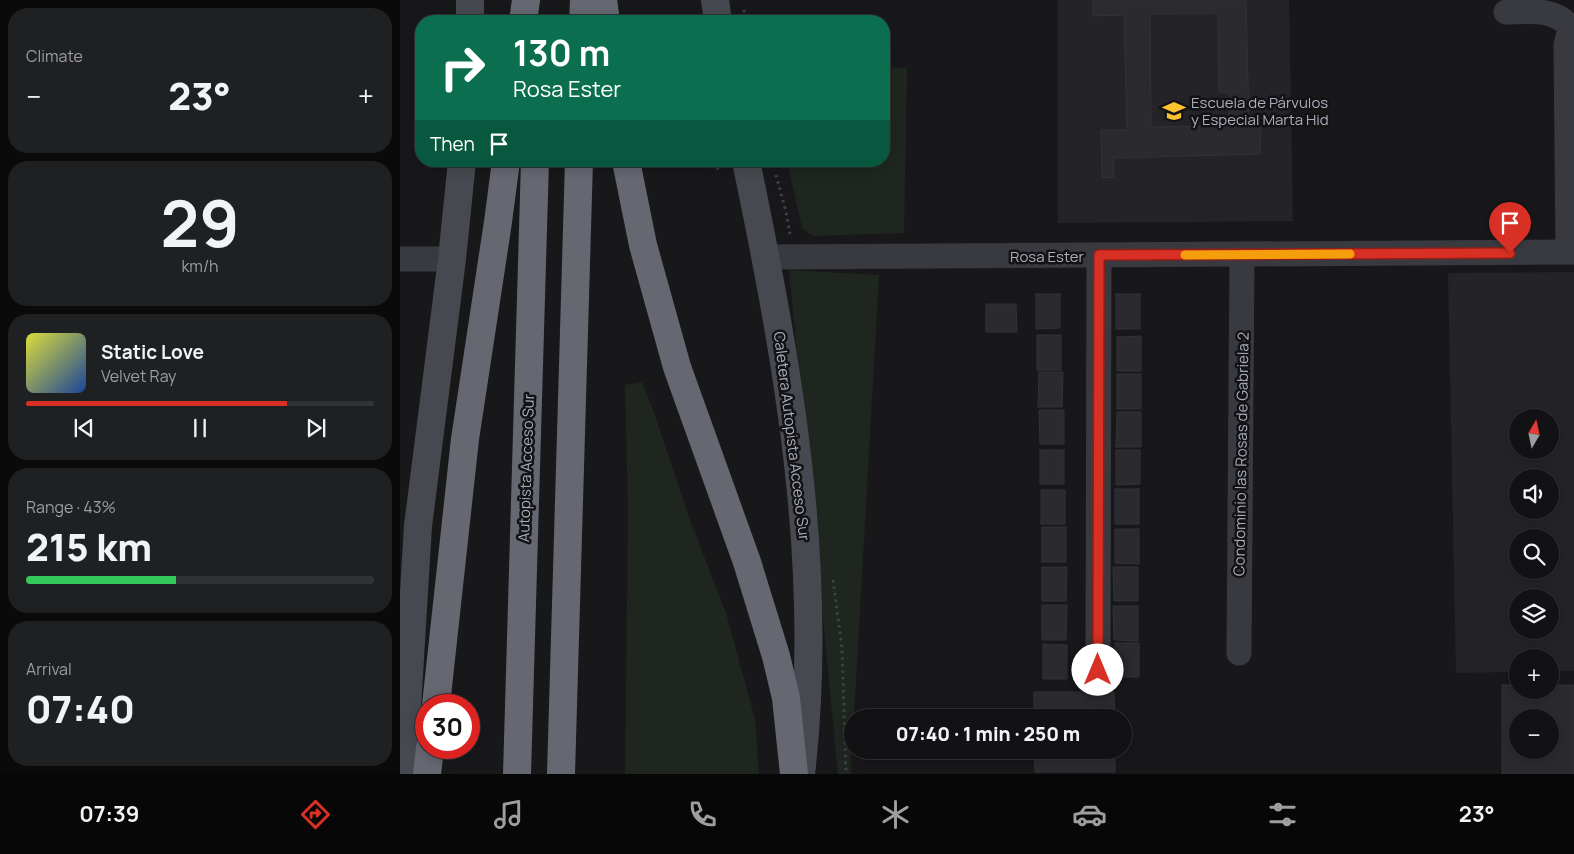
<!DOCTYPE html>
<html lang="en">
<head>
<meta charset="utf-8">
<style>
	body { margin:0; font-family:Manrope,sans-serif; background:#1f2022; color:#f1f3f6; height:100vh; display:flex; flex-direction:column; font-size:19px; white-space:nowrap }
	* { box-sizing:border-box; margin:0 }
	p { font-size:16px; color:#9c9ea0 }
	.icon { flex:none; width:28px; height:28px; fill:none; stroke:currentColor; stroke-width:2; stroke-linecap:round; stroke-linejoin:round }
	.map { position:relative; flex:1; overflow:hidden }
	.sheet { display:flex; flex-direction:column; gap:8px; padding:8px; background:#0a0a0b; width:400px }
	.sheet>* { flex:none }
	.banner { position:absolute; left:15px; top:15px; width:475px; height:152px; border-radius:20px; box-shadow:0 2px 12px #0003,0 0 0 1px #313234; background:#0b6e4f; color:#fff; overflow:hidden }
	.needle { width:32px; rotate:9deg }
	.controls { position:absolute; left:1109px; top:409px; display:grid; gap:10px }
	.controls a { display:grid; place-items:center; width:50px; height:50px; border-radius:50%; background:#121214; box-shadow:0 2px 12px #0003,0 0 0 1px #313234; font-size:25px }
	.speed { position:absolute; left:15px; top:694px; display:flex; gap:10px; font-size:25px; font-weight:700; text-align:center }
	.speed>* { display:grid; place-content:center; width:65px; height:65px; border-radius:50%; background:#121214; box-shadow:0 2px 12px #0003,0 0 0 1px #313234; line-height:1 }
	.speed .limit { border:8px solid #d22; background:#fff; color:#111 }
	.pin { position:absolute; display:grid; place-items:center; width:42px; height:42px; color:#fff; margin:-51px -21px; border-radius:50% 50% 50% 0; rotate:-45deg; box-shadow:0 0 5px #0007 }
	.pin .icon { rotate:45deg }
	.me { position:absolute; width:55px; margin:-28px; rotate:0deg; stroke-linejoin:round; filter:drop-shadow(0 0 4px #0008) }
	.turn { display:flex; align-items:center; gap:18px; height:105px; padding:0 15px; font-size:22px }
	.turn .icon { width:65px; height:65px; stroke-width:2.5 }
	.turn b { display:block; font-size:35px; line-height:42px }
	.then { display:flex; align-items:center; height:48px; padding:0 15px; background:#0003; gap:10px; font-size:19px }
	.big { font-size:38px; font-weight:800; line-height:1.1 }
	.sheet .widget { flex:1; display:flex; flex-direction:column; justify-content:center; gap:8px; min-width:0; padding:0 18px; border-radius:20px; background:#1f2022 }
	.sheet .dial { align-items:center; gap:0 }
	.dial b { font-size:65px; line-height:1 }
	.song { display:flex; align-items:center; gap:15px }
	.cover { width:60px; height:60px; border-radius:8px; background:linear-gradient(135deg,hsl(60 70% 55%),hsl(220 70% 35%)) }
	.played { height:5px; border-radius:2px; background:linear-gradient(90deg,#d93025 75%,#313234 75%) }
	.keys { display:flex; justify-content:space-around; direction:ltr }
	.heat { display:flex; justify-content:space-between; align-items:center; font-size:28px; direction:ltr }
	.charge { height:8px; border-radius:4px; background:linear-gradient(90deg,#34c759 43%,#313234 0) }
	.trip { position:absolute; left:444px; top:709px; width:288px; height:50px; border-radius:25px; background:#121214; box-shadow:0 2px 12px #0003,0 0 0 1px #313234; font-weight:800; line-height:50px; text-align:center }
	.tab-bar { display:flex; height:80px; justify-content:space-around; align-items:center; background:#070708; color:#9c9ea0 }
	.tab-bar .icon { width:35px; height:35px }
	.tab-bar .selected { color:#d93025 }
	.tab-bar b { font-size:22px; color:#f1f3f6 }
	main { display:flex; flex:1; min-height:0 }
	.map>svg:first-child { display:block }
</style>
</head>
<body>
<main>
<section class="sheet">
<div class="widget"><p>Climate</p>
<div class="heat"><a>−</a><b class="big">23°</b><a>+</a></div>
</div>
<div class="widget dial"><b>29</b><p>km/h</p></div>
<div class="widget">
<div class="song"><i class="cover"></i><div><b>Static Love</b><p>Velvet Ray</p></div></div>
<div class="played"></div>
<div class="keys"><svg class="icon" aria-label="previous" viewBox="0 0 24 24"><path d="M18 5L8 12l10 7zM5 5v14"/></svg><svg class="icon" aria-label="pause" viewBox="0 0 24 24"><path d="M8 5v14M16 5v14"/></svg><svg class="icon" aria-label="next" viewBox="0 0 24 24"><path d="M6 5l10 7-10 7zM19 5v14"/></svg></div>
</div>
<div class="widget"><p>Range · 43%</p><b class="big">215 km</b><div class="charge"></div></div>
<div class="widget"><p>Arrival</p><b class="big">07:40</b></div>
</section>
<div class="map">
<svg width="1174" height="774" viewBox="0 0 1174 774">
	<rect width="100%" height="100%" fill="#18181b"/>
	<g fill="#242428" fill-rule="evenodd">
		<polygon points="658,0 889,0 893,221 658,223"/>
		<path d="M1174 272V671H1150V658H1118L1117 672 1056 673 1048 273ZM1118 418H1150V450H1118ZM1118 478H1150V510H1118ZM1118 538H1150V570H1118ZM1118 598H1150V630H1118Z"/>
	</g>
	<g fill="#1e261f">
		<polygon points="484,67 507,68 504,233 413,236 402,228 387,161 484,161"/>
		<polygon points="389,270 479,275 454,717 452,718 451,774 438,774"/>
		<polygon points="242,382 253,410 290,520 326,613 355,719 359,774 225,774 228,511 225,385"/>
	</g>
	<g fill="#2b2b2f" stroke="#323237" fill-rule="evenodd">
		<path d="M693 0H846L849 128 861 126 860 154 713 158 714 177 702 178 701 130H727L724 15 693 16ZM818 13 819 92H829V126L751 127 750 14Z"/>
		<polygon points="636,294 660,294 660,328 636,329"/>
		<rect x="716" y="294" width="24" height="35"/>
		<polygon points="586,304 616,304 617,332 586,332"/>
		<rect x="637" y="335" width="24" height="35"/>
		<polygon points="741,336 741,371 717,371 717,337"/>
		<polygon points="639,372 663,372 662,407 638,407"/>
		<rect x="717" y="374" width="24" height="35"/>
		<polygon points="639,410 664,410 664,444 640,444"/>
		<polygon points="717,412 741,412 741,447 716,447"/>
		<rect x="640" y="450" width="24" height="34"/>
		<polygon points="716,450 740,450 740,484 716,485"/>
		<rect x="715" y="489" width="24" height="35"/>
		<rect x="641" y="490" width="24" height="34"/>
		<rect x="642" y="527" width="24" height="35"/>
		<polygon points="715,529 739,529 739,564 715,563"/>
		<polygon points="642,567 667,567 666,601 642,601"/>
		<polygon points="713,567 738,567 738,601 714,601"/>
		<polygon points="642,605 667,605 666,640 642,640"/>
		<polygon points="713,606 738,606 738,641 714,640"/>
		<rect x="715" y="643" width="24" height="34"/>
		<polygon points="643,644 667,645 667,679 643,679"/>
		<path d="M1102 685H1118V690H1150V685H1174V774H1102ZM1118 718H1150V750H1118Z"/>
		<polygon points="634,692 714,692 715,718 634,718"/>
		<polygon points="634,750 715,750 715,772 635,772"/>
	</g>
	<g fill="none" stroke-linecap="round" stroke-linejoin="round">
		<g stroke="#3f4147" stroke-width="3" stroke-dasharray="2.5 4" stroke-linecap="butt">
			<polyline points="344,10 345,21"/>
			<polyline points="307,161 314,169 323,167"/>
			<polyline points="376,175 386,212 390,234"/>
			<polyline points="433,580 442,648 446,774"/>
		</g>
		<g stroke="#393a40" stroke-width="25">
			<path d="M1106 12C1130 12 1157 7 1172 30"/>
			<polyline points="1168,252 1166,45 1168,37 1174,29"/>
			<polyline points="366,257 1174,252"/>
			<polyline points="0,259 52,259"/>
			<polyline points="839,653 842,254"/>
			<polyline points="698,670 699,255"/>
		</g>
		<g stroke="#474950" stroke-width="28">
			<polyline points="315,0 318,21"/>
			<polyline points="70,21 70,0"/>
			<path d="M346 161C388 363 425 568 401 774"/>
			<polyline points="3,774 18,526 52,259 62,161"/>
		</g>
		<g stroke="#656771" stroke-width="28">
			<polyline points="203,0 206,21"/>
			<polyline points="123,21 126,0"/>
			<polyline points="183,21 184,0"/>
			<polyline points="226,161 243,245 277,367 347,562 376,656 386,698 394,774"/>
			<polyline points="36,705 65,439 98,222 106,161"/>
			<polyline points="27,774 30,748"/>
			<polyline points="117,774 135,161"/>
			<polyline points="161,774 179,161"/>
		</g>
	</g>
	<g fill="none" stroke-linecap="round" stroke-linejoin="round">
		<defs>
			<polyline id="route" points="698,670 699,255 1110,253"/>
		</defs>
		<use href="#route" stroke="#8d1f18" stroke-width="12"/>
		<use href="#route" stroke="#d93025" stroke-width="9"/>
		<polyline stroke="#f59e0b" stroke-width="9" points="785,255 950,254"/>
	</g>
	<defs>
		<symbol id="school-bare" viewBox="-9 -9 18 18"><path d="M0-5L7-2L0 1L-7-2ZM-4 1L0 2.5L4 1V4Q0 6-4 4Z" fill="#fcc22f" stroke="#131316" stroke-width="2.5" paint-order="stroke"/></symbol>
	</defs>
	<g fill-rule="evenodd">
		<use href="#school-bare" x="758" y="95" width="32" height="32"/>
	</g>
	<g text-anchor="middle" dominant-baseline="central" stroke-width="5" stroke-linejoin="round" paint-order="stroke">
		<g font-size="15" fill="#aaaebb" stroke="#131316" text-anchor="start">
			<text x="791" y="102">Escuela de Párvulos<tspan x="791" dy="17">y Especial Marta Hid</tspan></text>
		</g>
		<g font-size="15" fill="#aaaebb" stroke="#131316">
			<text x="647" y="256">Rosa Ester</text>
			<text transform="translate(392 436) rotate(83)">Caletera Autopista Acceso Sur</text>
			<text transform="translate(841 454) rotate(-89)">Condominio las Rosas de Gabriela 2</text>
			<text transform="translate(126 468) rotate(-88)">Autopista Acceso Sur</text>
		</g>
	</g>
</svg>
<div class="controls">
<a><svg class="needle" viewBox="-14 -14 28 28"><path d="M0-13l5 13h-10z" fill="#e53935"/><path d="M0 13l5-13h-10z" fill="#9c9ea0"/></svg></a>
<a><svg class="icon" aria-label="sound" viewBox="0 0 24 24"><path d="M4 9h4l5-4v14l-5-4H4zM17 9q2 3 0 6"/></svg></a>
<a><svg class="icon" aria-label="search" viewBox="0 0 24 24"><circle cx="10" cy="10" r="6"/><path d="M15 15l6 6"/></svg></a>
<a><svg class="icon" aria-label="layers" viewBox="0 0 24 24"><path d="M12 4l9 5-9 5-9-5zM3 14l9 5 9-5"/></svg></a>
<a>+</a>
<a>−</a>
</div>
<div class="speed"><div class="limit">30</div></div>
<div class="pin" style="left:1110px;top:253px;background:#d93025"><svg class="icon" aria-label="arrive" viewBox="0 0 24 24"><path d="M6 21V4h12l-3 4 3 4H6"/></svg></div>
<svg class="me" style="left:698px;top:670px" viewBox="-20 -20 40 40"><circle r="19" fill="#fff"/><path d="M0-13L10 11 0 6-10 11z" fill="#d93025"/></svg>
<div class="trip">07:40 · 1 min · 250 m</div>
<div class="banner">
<div class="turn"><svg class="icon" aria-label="right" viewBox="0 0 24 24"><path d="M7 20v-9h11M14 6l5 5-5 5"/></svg><div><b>130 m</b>Rosa Ester</div></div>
<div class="then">Then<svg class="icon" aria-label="arrive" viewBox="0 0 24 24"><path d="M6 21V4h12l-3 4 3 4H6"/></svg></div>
</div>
</div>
</main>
<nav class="tab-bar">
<b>07:39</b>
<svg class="icon selected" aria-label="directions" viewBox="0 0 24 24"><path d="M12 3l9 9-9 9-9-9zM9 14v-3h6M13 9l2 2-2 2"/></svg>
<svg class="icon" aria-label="music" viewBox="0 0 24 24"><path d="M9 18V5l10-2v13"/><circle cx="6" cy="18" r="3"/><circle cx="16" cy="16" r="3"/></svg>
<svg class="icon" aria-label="phone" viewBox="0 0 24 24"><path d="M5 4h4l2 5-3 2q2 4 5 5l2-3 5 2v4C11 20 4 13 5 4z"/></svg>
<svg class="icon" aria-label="climate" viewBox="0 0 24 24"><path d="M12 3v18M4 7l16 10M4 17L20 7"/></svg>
<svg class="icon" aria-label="car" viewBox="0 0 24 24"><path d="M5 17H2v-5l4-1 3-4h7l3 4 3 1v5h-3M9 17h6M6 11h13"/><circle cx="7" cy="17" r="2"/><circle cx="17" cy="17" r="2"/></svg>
<svg class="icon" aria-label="filters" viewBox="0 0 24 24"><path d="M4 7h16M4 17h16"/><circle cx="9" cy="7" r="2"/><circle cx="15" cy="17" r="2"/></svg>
<b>23°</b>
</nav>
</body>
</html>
